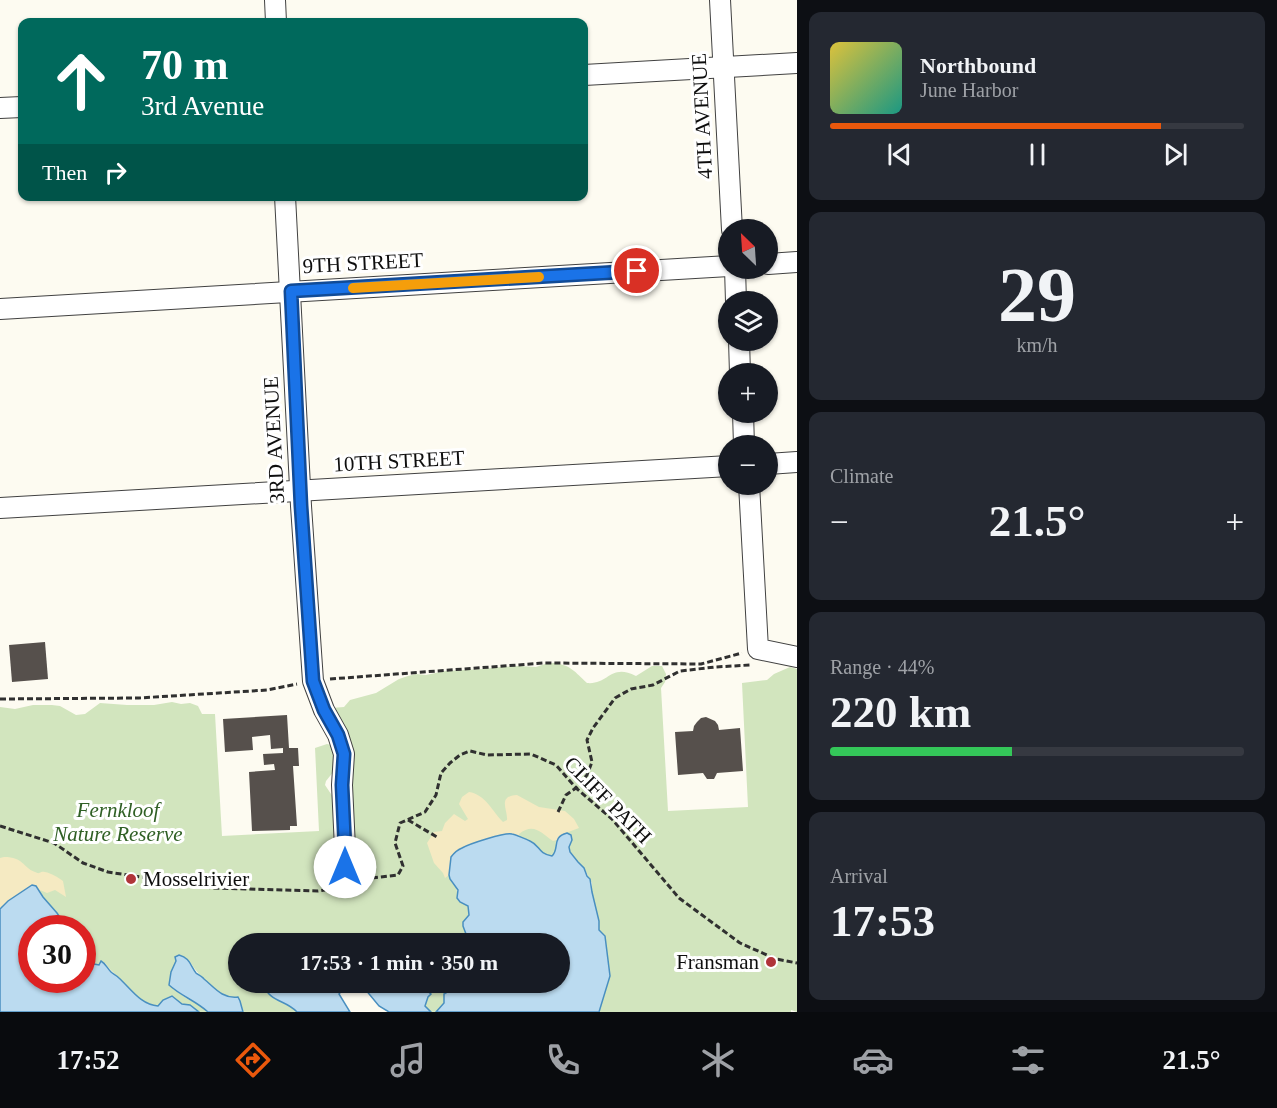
<!DOCTYPE html>
<html lang="en">
<head>
<meta charset="utf-8">
<style>
	body { margin:0; font-family:"Times New Roman",serif; background:#242831; color:#f1f3f6; height:100vh; display:flex; flex-direction:column; font-size:22px; white-space:nowrap }
	* { box-sizing:border-box; margin:0 }
	p { font-size:20px; color:#9ea1a6 }
	.icon { flex:none; width:33px; height:33px; fill:none; stroke:currentColor; stroke-width:2; stroke-linecap:round; stroke-linejoin:round }
	.map { position:relative; flex:1; overflow:hidden }
	.side { display:flex; flex-direction:column; gap:12px; padding:12px; background:#0d0f14; width:480px }
	.side>* { flex:none }
	.hud { position:absolute; left:18px; top:18px; width:570px; height:183px; border-radius:12px; box-shadow:0 2px 4px #0004; background:#00695c; color:#fff; overflow:hidden }
	.needle { width:39px; rotate:335deg }
	.controls { position:absolute; left:718px; top:219px; display:grid; gap:12px }
	.controls a { display:grid; place-items:center; width:60px; height:60px; border-radius:50%; background:#171b24; box-shadow:0 2px 4px #0004; font-size:30px }
	.speed { position:absolute; left:18px; top:915px; display:flex; gap:12px; font-size:30px; font-weight:700; text-align:center }
	.speed>* { display:grid; place-content:center; width:78px; height:78px; border-radius:50%; background:#171b24; box-shadow:0 2px 4px #0004; line-height:1 }
	.speed .limit { border:9px solid #d22; background:#fff; color:#111 }
	.pin { position:absolute; display:grid; place-items:center; width:51px; height:51px; color:#fff; margin:-26px; border:3px solid #fff; border-radius:50%; box-shadow:0 2px 6px #0007 }
	.me { position:absolute; width:66px; margin:-33px; rotate:0deg; stroke-linejoin:round; filter:drop-shadow(0 0 4px #0008) }
	.turn { display:flex; align-items:center; gap:21px; height:126px; padding:0 24px; font-size:27px }
	.turn .icon { width:78px; height:78px; stroke-width:2.5 }
	.turn b { display:block; font-size:42px; line-height:51px }
	.then { display:flex; align-items:center; height:57px; padding:0 24px; background:#0003; gap:12px; font-size:22px }
	.big { font-size:45px; font-weight:800; line-height:1.1 }
	.side .card { flex:1; display:flex; flex-direction:column; justify-content:center; gap:9px; min-width:0; padding:0 21px; border-radius:12px; background:#242831 }
	.side .dial { align-items:center; gap:0 }
	.dial b { font-size:78px; line-height:1 }
	.song { display:flex; align-items:center; gap:18px }
	.cover { width:72px; height:72px; border-radius:9px; background:linear-gradient(135deg,hsl(50 70% 55%),hsl(170 70% 35%)) }
	.played { height:6px; border-radius:3px; background:linear-gradient(90deg,#ea580c 80%,#363941 80%) }
	.keys { display:flex; justify-content:space-around; direction:ltr }
	.heat { display:flex; justify-content:space-between; align-items:center; font-size:33px; direction:ltr }
	.charge { height:9px; border-radius:4px; background:linear-gradient(90deg,#34c759 44%,#363941 0) }
	.trip { position:absolute; left:228px; top:933px; width:342px; height:60px; border-radius:30px; background:#171b24; box-shadow:0 2px 4px #0004; font-weight:800; line-height:60px; text-align:center }
	.menu { display:flex; height:96px; justify-content:space-around; align-items:center; background:#090b0e; color:#9ea1a6 }
	.menu .icon { width:42px; height:42px }
	.menu .selected { color:#ea580c }
	.menu b { font-size:27px; color:#f1f3f6 }
	main { display:flex; flex:1; min-height:0 }
	.map>svg:first-child { display:block }
</style>
</head>
<body>
<main>
<div class="map">
<svg width="797" height="1012" viewBox="0 0 797 1012">
	<rect width="100%" height="100%" fill="#fdfbf1"/>
	<g fill="#d2e5be" fill-rule="evenodd">
		<path d="M554 663C571 665 575 672 587 683 609 685 610 663 636 676L652 666H662L666 674 665 682 661 688 668 811 748 807 742 683 767 680 774 674 790 667 797 669V1012L791 1010V1012H599L610 976 599 930V921L592 892V883L584 868 578 862 570 852 569 847 556 845 555 853 552 857 544 855 541 852 452 883C461 889 454 898 460 902 462 903 465 904 468 905L469 915 463 922V926L466 934 464 942 462 943 330 944 328 942C319 945 308 938 295 939L293 943 238 944V982L263 983C269 1002 286 999 297 1012H243C239 998 228 998 217 991 208 986 195 970 190 962L176 961 171 972 173 989C178 991 181 995 186 998 195 1003 200 1004 208 1012H199L197 1010 182 1004 163 1000 158 1006C140 1004 131 989 118 977 113 972 109 969 105 963L94 965 83 948 82 928H67L57 913 43 897 0 909V707L15 709 33 705H52L60 706 76 715 85 714 100 703 127 705H154L172 702 181 704 190 703 198 706 202 714H215L222 836 319 831 315 748 327 744 331 745V708L344 707 350 700 376 693 399 679 408 676 416 674 426 675 445 671 483 669 501 667 519 666 536 667 545 664ZM334 771 335 800 325 785 326 781Z"/>
		<polygon points="422,983 457,983 444,1003 436,1012 431,1012 425,1006 428,997 422,987"/>
	</g>
	<g fill="#f5eac2">
		<path d="M469 792C485 794 493 812 503 822L507 820C508 810 497 796 517 795L539 807 565 811 574 819 579 828 563 834 557 840 553 841C541 833 534 822 519 834L520 837 524 840 452 883 449 875 445 878 443 873 434 863 427 843 434 832 442 831 445 823 454 814 465 821 468 819 459 804 462 797Z"/>
		<path d="M4 857C24 857 22 867 35 872 42 875 38 871 45 872 51 873 59 878 63 881L66 897 55 890 47 893 40 890 43 897 57 913 31 929 0 943V858Z"/>
	</g>
	<g fill="#bbdbf0" stroke="#498fc0" stroke-width="1.5">
		<path d="M567 833 571 835 572 840 569 847 570 852 578 862 584 868 587 876 590 879 592 892 599 921V930L605 936 610 976 599 1012H436L444 1003V994L451 990 457 983 560 982V944L462 943 464 942 466 934 463 926V922L469 915 468 906 460 902 457 898 458 890 450 879 449 875 451 857C454 853 457 850 462 848 469 844 505 832 512 834 514 834 528 840 530 841 541 846 537 853 552 856 560 849 551 837 567 833Z"/>
		<path d="M32 885 36 886 43 897 57 913 67 928H32V980H82L83 948 94 964 99 965 101 961C106 964 107 968 111 972 113 974 116 975 119 978 131 989 141 1005 158 1006L163 1000 172 996 182 1004 190 1005 199 1012H0V909L8 901Z"/>
		<path d="M179 955C190 958 190 965 196 973 197 974 203 977 204 979 214 987 222 999 238 997L240 1001 243 1012H208C196 1001 181 996 169 985L171 972 176 961 175 957Z"/>
		<path d="M263 983H342L346 989 342 990 339 994 350 1012H297C285 999 269 1003 263 983Z"/>
		<polygon points="360,983 422,983 422,987 431,994 428,997 425,1006 431,1012 389,1012 379,1006"/>
	</g>
	<g fill="#56504c">
		<polygon points="45,642 48,679 12,682 9,645"/>
		<polygon points="287,715 289,748 298,748 299,766 293,766 297,826 290,826 290,830 252,831 249,772 275,770 274,764 264,765 263,754 283,753 283,748 271,749 270,735 252,737 253,750 225,752 223,719"/>
		<polygon points="706,717 715,721 718,725 719,730 740,728 743,771 717,773 714,779 707,779 703,773 678,775 675,732 693,731 694,726 697,722 701,718"/>
	</g>
	<g fill="none" stroke-linecap="round" stroke-linejoin="round">
		<defs>
			<g id="minor">
				<polyline points="275,0 276,22"/>
				<polyline points="720,0 732,230"/>
				<polyline points="584,75 797,63"/>
				<polyline points="0,108 22,107"/>
				<polyline points="285,196 301,506 313,681 324,710 338,735 344,754 342,785 345,848 344,887"/>
				<polyline points="768,264 797,262"/>
				<polyline points="735,268 736,302"/>
				<polyline points="0,309 729,266"/>
				<polyline points="739,340 740,374"/>
				<polyline points="743,412 744,446"/>
				<polyline points="768,464 797,462"/>
				<polyline points="749,484 758,649 797,657"/>
				<polyline points="0,508 729,466"/>
			</g>
		</defs>
		<use href="#minor" stroke="#414141" stroke-width="22"/>
		<g stroke="#303030" stroke-width="3" stroke-dasharray="6 3" stroke-linecap="butt">
			<polyline points="330,679 544,663 701,664 742,653"/>
			<polyline points="0,699 139,698 267,690 297,684"/>
			<polyline points="558,812 566,795 576,788 587,775 592,762 587,740 593,728 615,698 631,689 653,685 680,671 715,667 750,665"/>
			<polyline points="408,820 437,837"/>
			<polyline points="0,826 54,843 83,863 108,872 212,888 318,891 325,890"/>
			<polyline points="363,879 398,875 403,866 395,843 400,823 425,812 436,795 441,773 450,763 460,755 470,751 487,755 531,754 556,765 576,788 612,819 679,898 740,943 776,959 797,963"/>
		</g>
		<use href="#minor" stroke="#fff" stroke-width="20"/>
	</g>
	<g fill="none" stroke-linecap="round" stroke-linejoin="round">
		<defs>
			<polyline id="route" points="345,867 345,848 342,785 344,754 338,735 324,710 313,681 301,506 291,291 637,271"/>
		</defs>
		<use href="#route" stroke="#114b97" stroke-width="15"/>
		<use href="#route" stroke="#1a73e8" stroke-width="10"/>
		<polyline stroke="#f59e0b" stroke-width="10" points="353,288 539,277"/>
	</g>
	<g fill="#b03439" stroke="#fff" stroke-width="2">
		<circle cx="131" cy="879" r="6"/>
		<circle cx="771" cy="962" r="6"/>
	</g>
	<g text-anchor="middle" dominant-baseline="central" stroke-width="6" stroke-linejoin="round" paint-order="stroke">
		<g font-size="21" fill="#0e0e0e" stroke="#fff">
			<text transform="translate(702 116) rotate(-93)">4TH AVENUE</text>
			<text transform="translate(363 263) rotate(-3)">9TH STREET</text>
			<text transform="translate(274 440) rotate(-93)">3RD AVENUE</text>
			<text transform="translate(399 461) rotate(-3)">10TH STREET</text>
			<text transform="translate(608 800) rotate(45)">CLIFF PATH</text>
		</g>
		<g font-size="21" font-style="italic" fill="#306025" stroke="#fff">
			<text x="118" y="810">Fernkloof<tspan x="118" dy="24">Nature Reserve</tspan></text>
		</g>
		<g font-size="21" fill="#0e0e0e" stroke="#fff" text-anchor="start">
			<text x="143" y="879">Mosselrivier</text>
			<text x="759" y="962" text-anchor="end">Fransman</text>
		</g>
	</g>
</svg>
<div class="controls">
<a><svg class="needle" viewBox="-14 -14 28 28"><path d="M0-13l5 13h-10z" fill="#e53935"/><path d="M0 13l5-13h-10z" fill="#9ea1a6"/></svg></a>
<a><svg class="icon" aria-label="layers" viewBox="0 0 24 24"><path d="M12 4l9 5-9 5-9-5zM3 14l9 5 9-5"/></svg></a>
<a>+</a>
<a>−</a>
</div>
<div class="speed"><div class="limit">30</div></div>
<div class="pin" style="left:637px;top:271px;background:#d93025"><svg class="icon" aria-label="arrive" viewBox="0 0 24 24"><path d="M6 21V4h12l-3 4 3 4H6"/></svg></div>
<svg class="me" style="left:345px;top:867px" viewBox="-20 -20 40 40"><circle r="19" fill="#fff"/><path d="M0-13L10 11 0 6-10 11z" fill="#1a73e8"/></svg>
<div class="trip">17:53 · 1 min · 350 m</div>
<div class="hud">
<div class="turn"><svg class="icon" aria-label="ahead" viewBox="0 0 24 24"><path d="M12 20V5M6 11l6-6 6 6"/></svg><div><b>70 m</b>3rd Avenue</div></div>
<div class="then">Then<svg class="icon" aria-label="right" viewBox="0 0 24 24"><path d="M7 20v-9h11M14 6l5 5-5 5"/></svg></div>
</div>
</div>
<section class="side">
<div class="card">
<div class="song"><i class="cover"></i><div><b>Northbound</b><p>June Harbor</p></div></div>
<div class="played"></div>
<div class="keys"><svg class="icon" aria-label="previous" viewBox="0 0 24 24"><path d="M18 5L8 12l10 7zM5 5v14"/></svg><svg class="icon" aria-label="pause" viewBox="0 0 24 24"><path d="M8 5v14M16 5v14"/></svg><svg class="icon" aria-label="next" viewBox="0 0 24 24"><path d="M6 5l10 7-10 7zM19 5v14"/></svg></div>
</div>
<div class="card dial"><b>29</b><p>km/h</p></div>
<div class="card"><p>Climate</p>
<div class="heat"><a>−</a><b class="big">21.5°</b><a>+</a></div>
</div>
<div class="card"><p>Range · 44%</p><b class="big">220 km</b><div class="charge"></div></div>
<div class="card"><p>Arrival</p><b class="big">17:53</b></div>
</section>
</main>
<nav class="menu">
<b>17:52</b>
<svg class="icon selected" aria-label="directions" viewBox="0 0 24 24"><path d="M12 3l9 9-9 9-9-9zM9 14v-3h6M13 9l2 2-2 2"/></svg>
<svg class="icon" aria-label="music" viewBox="0 0 24 24"><path d="M9 18V5l10-2v13"/><circle cx="6" cy="18" r="3"/><circle cx="16" cy="16" r="3"/></svg>
<svg class="icon" aria-label="phone" viewBox="0 0 24 24"><path d="M5 4h4l2 5-3 2q2 4 5 5l2-3 5 2v4C11 20 4 13 5 4z"/></svg>
<svg class="icon" aria-label="climate" viewBox="0 0 24 24"><path d="M12 3v18M4 7l16 10M4 17L20 7"/></svg>
<svg class="icon" aria-label="car" viewBox="0 0 24 24"><path d="M5 17H2v-5l4-1 3-4h7l3 4 3 1v5h-3M9 17h6M6 11h13"/><circle cx="7" cy="17" r="2"/><circle cx="17" cy="17" r="2"/></svg>
<svg class="icon" aria-label="filters" viewBox="0 0 24 24"><path d="M4 7h16M4 17h16"/><circle cx="9" cy="7" r="2"/><circle cx="15" cy="17" r="2"/></svg>
<b>21.5°</b>
</nav>
</body>
</html>
